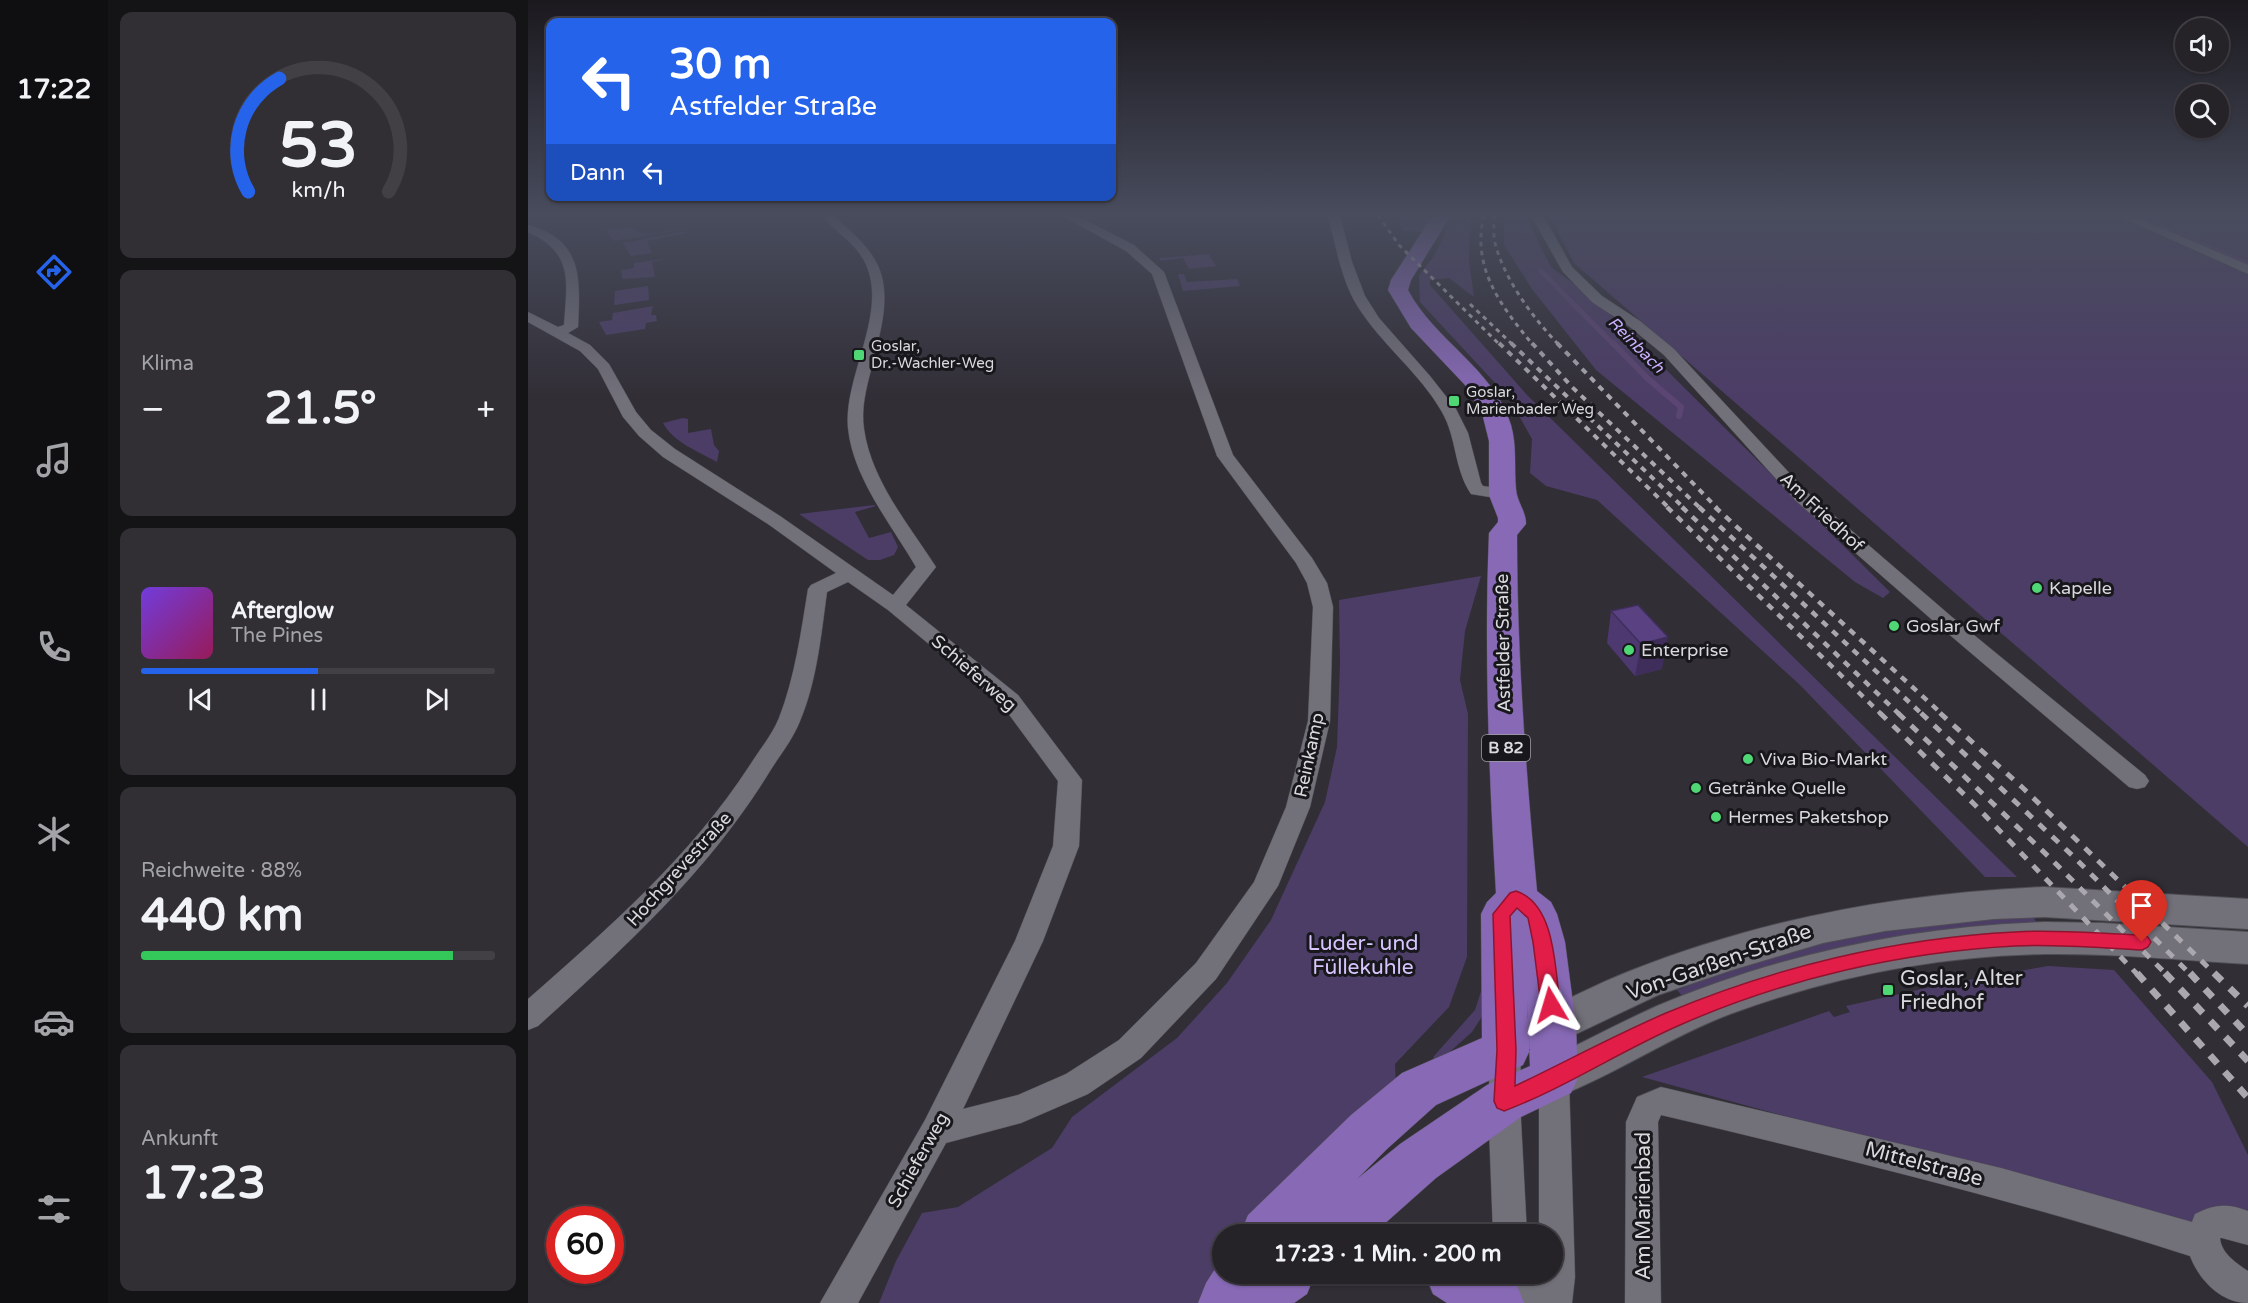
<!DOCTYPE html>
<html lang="de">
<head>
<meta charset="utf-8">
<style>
	body { margin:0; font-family:"Varela Round",sans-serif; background:#312f34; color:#f1f3f6; height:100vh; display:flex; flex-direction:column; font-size:22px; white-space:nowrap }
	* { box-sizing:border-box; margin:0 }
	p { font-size:20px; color:#a3a4a8 }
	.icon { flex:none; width:33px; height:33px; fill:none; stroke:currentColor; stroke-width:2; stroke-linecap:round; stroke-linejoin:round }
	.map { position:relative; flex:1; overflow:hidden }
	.sheet { display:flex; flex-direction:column; gap:12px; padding:12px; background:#141316; width:420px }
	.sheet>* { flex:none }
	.guide { position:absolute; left:18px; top:18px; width:570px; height:183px; border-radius:12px; box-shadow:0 2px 4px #0004,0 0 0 2px #423f45; background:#2563eb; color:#fff; overflow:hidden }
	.fabs { position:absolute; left:1647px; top:18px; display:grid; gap:12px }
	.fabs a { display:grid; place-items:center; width:54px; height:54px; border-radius:50%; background:#252228; box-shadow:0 2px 4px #0004,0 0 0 2px #423f45; font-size:30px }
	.speed { position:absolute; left:18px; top:1206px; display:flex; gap:12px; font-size:30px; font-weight:700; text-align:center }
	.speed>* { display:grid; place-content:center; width:78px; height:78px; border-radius:50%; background:#252228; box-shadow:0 2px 4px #0004,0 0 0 2px #423f45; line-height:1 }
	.speed .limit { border:9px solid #d22; background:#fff; color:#111 }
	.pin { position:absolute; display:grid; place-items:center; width:51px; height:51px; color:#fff; margin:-62px -26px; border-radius:50% 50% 50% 0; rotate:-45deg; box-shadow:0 0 6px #0007 }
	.pin .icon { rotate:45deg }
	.me { position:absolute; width:66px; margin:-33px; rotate:353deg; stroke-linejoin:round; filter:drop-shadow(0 0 4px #0008) }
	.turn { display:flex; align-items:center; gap:21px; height:126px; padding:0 24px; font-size:27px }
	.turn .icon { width:78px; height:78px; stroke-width:2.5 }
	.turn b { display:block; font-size:42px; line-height:51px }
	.then { display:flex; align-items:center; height:57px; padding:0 24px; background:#0003; gap:12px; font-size:22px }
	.big { font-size:45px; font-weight:700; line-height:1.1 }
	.sheet .tile { flex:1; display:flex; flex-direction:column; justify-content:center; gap:9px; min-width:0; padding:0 21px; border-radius:12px; background:#312f34 }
	.sheet .dial { align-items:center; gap:0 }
	.dial svg { height:156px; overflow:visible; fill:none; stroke:#423f45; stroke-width:7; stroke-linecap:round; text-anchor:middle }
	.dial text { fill:#f1f3f6; stroke:none }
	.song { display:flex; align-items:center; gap:18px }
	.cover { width:72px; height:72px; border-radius:9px; background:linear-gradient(135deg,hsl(260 70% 55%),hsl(330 70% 35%)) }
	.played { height:6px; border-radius:3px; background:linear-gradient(90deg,#2563eb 50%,#423f45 50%) }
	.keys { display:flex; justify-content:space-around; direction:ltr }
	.heat { display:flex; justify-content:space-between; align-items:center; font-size:33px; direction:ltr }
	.charge { height:9px; border-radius:4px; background:linear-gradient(90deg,#34c759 88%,#423f45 0) }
	.trip { position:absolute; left:684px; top:1224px; width:351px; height:60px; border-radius:30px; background:#252228; box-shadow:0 2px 4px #0004,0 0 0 2px #423f45; font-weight:700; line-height:60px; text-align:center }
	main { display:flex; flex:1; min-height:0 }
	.tabs { display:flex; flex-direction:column; width:108px; justify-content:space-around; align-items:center; background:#0f0e10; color:#a3a4a8 }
	.tabs .icon { width:42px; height:42px }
	.tabs .selected { color:#2563eb }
	.tabs b { font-size:27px; color:#f1f3f6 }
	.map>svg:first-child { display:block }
</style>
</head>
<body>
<main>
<nav class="tabs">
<b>17:22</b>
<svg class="icon selected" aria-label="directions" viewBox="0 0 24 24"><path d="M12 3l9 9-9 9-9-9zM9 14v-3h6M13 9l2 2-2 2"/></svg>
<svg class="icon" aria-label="music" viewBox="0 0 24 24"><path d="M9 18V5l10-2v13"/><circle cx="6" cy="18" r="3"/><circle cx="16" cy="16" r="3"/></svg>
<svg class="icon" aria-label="phone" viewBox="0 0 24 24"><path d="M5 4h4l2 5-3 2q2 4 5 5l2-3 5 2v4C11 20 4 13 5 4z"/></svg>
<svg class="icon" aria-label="climate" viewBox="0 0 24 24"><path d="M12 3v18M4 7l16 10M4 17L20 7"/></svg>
<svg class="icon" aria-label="car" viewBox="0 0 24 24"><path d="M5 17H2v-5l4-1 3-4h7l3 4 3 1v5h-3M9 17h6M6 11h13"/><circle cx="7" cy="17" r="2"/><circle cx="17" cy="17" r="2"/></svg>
<svg class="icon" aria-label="filters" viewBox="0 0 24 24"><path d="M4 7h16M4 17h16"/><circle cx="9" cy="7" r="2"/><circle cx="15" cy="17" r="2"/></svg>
</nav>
<section class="sheet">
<div class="tile dial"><svg viewBox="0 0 100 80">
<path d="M14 69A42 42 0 1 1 86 69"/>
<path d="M14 69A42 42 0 0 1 30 11" stroke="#2563eb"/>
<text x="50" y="56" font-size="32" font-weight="700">53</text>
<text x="50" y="72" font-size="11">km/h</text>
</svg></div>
<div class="tile"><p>Klima</p>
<div class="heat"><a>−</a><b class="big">21.5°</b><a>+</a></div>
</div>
<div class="tile">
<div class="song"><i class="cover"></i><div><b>Afterglow</b><p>The Pines</p></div></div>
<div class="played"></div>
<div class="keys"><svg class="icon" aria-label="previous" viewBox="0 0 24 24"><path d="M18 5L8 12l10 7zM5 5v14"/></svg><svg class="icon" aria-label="pause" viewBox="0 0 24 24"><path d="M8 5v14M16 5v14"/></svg><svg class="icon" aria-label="next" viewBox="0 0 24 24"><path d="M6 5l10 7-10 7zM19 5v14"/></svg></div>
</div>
<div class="tile"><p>Reichweite · 88%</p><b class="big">440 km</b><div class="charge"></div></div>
<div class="tile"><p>Ankunft</p><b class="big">17:23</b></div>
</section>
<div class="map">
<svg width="1720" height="1303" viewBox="0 0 1720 1303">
	<rect width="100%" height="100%" fill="#312e36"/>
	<g fill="#4c3d66">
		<polygon points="865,215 903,215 896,232 876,231"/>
		<polygon points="926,215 942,215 941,262 946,297 921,278 902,280 902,285 999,395 1489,877 1457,877 1272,685 1069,500 1018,486 1002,473 1004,439 981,398 892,302 891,275 906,256"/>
		<polygon points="976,215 997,215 1023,267 1067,299 1362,592 1355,598 1327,582 1068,370 1004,289 976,245"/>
		<polygon points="1021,215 1587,215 1720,275 1720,847 1046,263"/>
		<polygon points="1603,215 1720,215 1720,263"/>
		<path d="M104 227C117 242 135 229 152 230L86 241 77 231Z"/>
		<polygon points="158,231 159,233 119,241 124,253 103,256 95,243"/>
		<polygon points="681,254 688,266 661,269 655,258 633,261 631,258"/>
		<polygon points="141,258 124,262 127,277 94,279 93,270 106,268 106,263"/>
		<polygon points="650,274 656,274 659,282 709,279 712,286 655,291"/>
		<polygon points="120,286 121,300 86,305 87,291"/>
		<polygon points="125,306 123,315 128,315 129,321 118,323 117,329 78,335 71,322 84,320 85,313"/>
		<path d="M155 418 160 419V433L183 429 186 445 191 451 189 462C171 452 145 442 135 423Z"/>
		<polygon points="346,505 348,506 327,512 341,538 363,532 370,547 366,555 352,560 340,560 271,514"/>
		<polygon points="953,576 937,631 932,680 940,714 939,957 921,1007 867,1064 868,1085 741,1210 723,1234 694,1234 695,1274 673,1303 351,1303 368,1261 394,1213 430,1207 524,1148 544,1117 649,1038 699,983 743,920 797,802 809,747 812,663 811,600"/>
		<path d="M1504 914 1508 922C1441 927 1375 933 1309 948 1257 959 1207 980 1157 999L1149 990C1199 971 1249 953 1301 941 1367 924 1436 921 1504 914Z"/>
		<polygon points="1520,966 1586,970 1684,1082 1720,1155 1720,1243 1114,1077 1301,1011 1306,1017 1322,1012 1318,1006 1407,986"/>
		<polygon points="957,979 957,1012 944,1032 907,1065 904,1063 906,1056 947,1010"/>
	</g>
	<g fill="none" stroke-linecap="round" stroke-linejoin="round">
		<g stroke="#5b4573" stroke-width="5">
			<polyline points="1604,215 1720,264"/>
			<polyline points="1013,271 1086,345"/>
		</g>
		<polyline stroke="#5b4573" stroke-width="6" points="1085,343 1119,378 1153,407 1151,416"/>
		<defs>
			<g id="street">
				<path d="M293 215H305C317 227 331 237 341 251 369 286 352 331 343 370 338 389 333 409 336 429 343 480 381 525 408 567L378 605 490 695 554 780 551 846 515 941 435 1109 490 1095 538 1074 591 1040 668 963 726 882 758 807 780 721 785 607 779 583 768 563 689 456 624 274 598 251 533 215H547L606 245 636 272 705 455 784 558 799 583 805 607 802 721 782 807 750 886 688 979 613 1058 560 1094 493 1123 418 1143 330 1303H292L397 1120 487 941 525 846 530 781 474 705 360 610 320 582 299 592C293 635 289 681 272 721 265 739 252 755 242 771 181 871 96 948 10 1026L0 1030V999C81 928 163 856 222 765 232 749 244 735 251 718 267 677 273 632 280 589L283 585 308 573 240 524 135 457 111 436 95 417 70 369 52 351 0 322V312L30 327 36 325C39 281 46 253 0 232V225C56 240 52 280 50 327L40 333 62 345 81 364 108 412 123 430 147 449 252 516 365 595 388 567C363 524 325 478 320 428 315 373 367 304 332 254 321 239 305 229 293 215Z"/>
				<path d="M800 215H812L824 262 837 296 851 318 902 376 928 409 940 433 953 483 955 486 980 490 983 494 980 498 974 499 943 494C926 469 929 438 914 412 892 373 854 345 830 307 813 280 808 246 800 215Z"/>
				<polygon points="1003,215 1015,215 1044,267 1074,296 1112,321 1146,349 1280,493 1424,617 1617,775 1621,781 1617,787 1609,789 1601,787 1410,625 1268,501 1136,355 1102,327 1064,302 1035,272"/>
				<polygon points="1588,215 1603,215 1720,265 1720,274"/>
				<polygon points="978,1037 989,1041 993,1050 992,1101 999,1234 965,1234 960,1101 963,1050 967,1041"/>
				<polygon points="1026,1064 1037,1068 1041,1078 1047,1277 1044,1303 985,1303 977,1274 1024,1274 1024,1234 1011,1234 1011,1078 1015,1068"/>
				<path d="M1133 1087 1473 1168 1664 1222 1667 1214C1686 1204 1700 1203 1720 1211V1245L1694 1238H1692C1693 1253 1708 1263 1720 1271V1303C1693 1303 1671 1280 1662 1256 1488 1200 1311 1157 1133 1115L1130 1122 1133 1303H1097L1098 1122 1109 1097Z"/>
			</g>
			<g id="secondary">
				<path d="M1516 887 1720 899V929L1516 917 1466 919 1357 931 1295 943 1204 970 1130 995 1010 1052 995 1047 989 1034 995 1021C1031 1004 1066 985 1102 971 1236 918 1373 893 1516 887Z"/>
				<path d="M1517 922 1575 923 1720 932V964C1652 960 1584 953 1516 954 1409 956 1302 977 1202 1014 1141 1037 1087 1075 1026 1098L1011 1092 1004 1078 1011 1064C1050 1045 1089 1024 1129 1006 1252 954 1384 926 1517 922Z"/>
			</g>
			<g id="primary">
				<path d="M905 215H923L883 280 880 290C906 340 966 369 983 425 989 446 986 467 988 489 989 502 998 511 998 524L989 535C989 654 998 772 1009 891L1023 902 1029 914 1037 942 1048 1026 1050 1078 1043 1093 993 1117 908 1178 845 1234H778L779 1231 776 1234H712L720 1215 823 1115 874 1073 954 1038 953 914 959 902 968 893C961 773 956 653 961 533L970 522V518L961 495V441L954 413 937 385 883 328 860 290 863 280ZM999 1001 1002 1066 959 1085 872 1144 829 1179 859 1149 908 1105 995 1065 1002 1050Z"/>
				<polygon points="694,1258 694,1274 787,1274 779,1294 766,1303 670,1303 678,1283"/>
				<polygon points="897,1274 973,1274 988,1283 996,1303 919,1303 905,1294"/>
			</g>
		</defs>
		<use href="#street" stroke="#4f4d54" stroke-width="1"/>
		<use href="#secondary" stroke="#4f4d54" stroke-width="2"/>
		<use href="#primary" stroke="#4f4d54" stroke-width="1"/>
		<use href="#street" fill="#727079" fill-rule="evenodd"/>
		<use href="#secondary" fill="#727079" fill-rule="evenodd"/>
		<use href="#primary" fill="#8769b5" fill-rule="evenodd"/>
		<g stroke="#aaa8ae" stroke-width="3" stroke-dasharray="4.5 4.5" stroke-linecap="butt">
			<polyline points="850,215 871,245 972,345"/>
			<path d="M956 215C943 268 973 306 1005 345"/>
			<path d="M966 215C966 224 965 234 967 243 976 279 1005 318 1031 345"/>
			<polyline points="942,304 985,345"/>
		</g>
		<g stroke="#aaa8ae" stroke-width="4" stroke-dasharray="6 6" stroke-linecap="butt">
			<polyline points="971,343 1141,508"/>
			<polyline points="983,343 1156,508"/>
			<polyline points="1004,343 1044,387 1172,508"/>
			<polyline points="1029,343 1189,508"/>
		</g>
		<g stroke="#aaa8ae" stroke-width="4.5" stroke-dasharray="7 7" stroke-linecap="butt">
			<polyline points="1139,507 1353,714"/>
			<polyline points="1154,507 1371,714"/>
			<polyline points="1171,507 1394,714"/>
			<polyline points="1187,507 1414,714"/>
		</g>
		<g stroke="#aaa8ae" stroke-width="5" stroke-dasharray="9 9" stroke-linecap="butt">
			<polyline points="1352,713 1448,806 1610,975"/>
			<polyline points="1370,713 1522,858 1639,975"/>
			<polyline points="1393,713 1546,857 1663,975"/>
			<polyline points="1412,713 1496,789 1688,975"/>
		</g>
		<g stroke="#aaa8ae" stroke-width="7" stroke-dasharray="11 11" stroke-linecap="butt">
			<polyline points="1609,973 1720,1098"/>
			<polyline points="1637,973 1720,1061"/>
			<polyline points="1662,973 1720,1035"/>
			<polyline points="1686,973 1720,1006"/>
		</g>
	</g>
	<polygon fill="#4d3870" points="1110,605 1134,669 1107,676 1079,643 1083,611"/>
	<polygon fill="#3f2e5b" points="1140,637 1134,669 1107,676 1113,644"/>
	<polygon fill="#5a4182" stroke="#3f2e5b" stroke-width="1.5" points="1110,605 1140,637 1113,644 1083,611"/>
	<linearGradient id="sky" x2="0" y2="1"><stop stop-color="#1b191e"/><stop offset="0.54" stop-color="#484c5d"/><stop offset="1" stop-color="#484c5d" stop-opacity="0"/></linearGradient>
	<rect width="1720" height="397" fill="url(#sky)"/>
	<path fill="#e11d48" stroke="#92132f" stroke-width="1.5" d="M988 891C1028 904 1027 970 1032 1005L1029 1011 1023 1013 1016 1011 1013 1005 1005 942 1000 918 989 908 982 916 988 1050 987 1086C1037 1062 1087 1035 1138 1013 1247 967 1368 938 1487 932 1529 929 1572 934 1614 935L1620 937 1623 942 1620 947 1614 950C1572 948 1529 944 1487 946 1373 952 1256 979 1152 1025 1092 1051 1037 1088 976 1111L969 1108 966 1101 969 1050 965 914 982 893Z"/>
	<g fill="#4fd675" stroke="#18171b" stroke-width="2">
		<rect x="325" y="349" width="12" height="12" rx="3"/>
		<rect x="920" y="395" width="12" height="12" rx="3"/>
		<circle cx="1509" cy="588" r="6"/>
		<circle cx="1366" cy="626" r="6"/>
		<circle cx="1101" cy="650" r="6"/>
		<circle cx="1220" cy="759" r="6"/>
		<circle cx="1168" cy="788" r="6"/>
		<circle cx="1188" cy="817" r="6"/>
		<rect x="1354" y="984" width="12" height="12" rx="3"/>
	</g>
	<g text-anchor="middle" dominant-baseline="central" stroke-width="6" stroke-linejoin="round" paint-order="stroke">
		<g font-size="15" fill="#dad9de" stroke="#18171b" text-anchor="start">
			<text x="343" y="346">Goslar,<tspan x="343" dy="17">Dr.-Wachler-Weg</tspan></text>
			<text x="938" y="392">Goslar,<tspan x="938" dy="17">Marienbader Weg</tspan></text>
		</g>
		<g font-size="16" font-style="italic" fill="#cab0fd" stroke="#18171b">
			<text transform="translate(1108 345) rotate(45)">Reinbach</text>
		</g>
		<rect fill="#18171b" stroke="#a09fa4" stroke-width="1.5" x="954" y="735" width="48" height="26" rx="4.5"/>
		<g font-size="16" font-weight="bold" fill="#dad9de">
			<text x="978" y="748">B 82</text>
		</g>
		<g font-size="18" fill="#dad9de" stroke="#18171b">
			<text transform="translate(1294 512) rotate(43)">Am Friedhof</text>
			<text transform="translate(975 643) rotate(-91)">Astfelder Straße</text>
			<text transform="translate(446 673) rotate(41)">Schieferweg</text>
			<text transform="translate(781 755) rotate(-78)">Reinkamp</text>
			<text transform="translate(151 869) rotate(-48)">Hochgrevestraße</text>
			<text transform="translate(390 1160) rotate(-61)">Schieferweg</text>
		</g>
		<g font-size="18" fill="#dad9de" stroke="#18171b" text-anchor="start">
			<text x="1521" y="588">Kapelle</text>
			<text x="1378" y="626">Goslar Gwf</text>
			<text x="1113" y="650">Enterprise</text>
			<text x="1232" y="759">Viva Bio-Markt</text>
			<text x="1180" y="788">Getränke Quelle</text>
			<text x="1200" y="817">Hermes Paketshop</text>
		</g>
		<g font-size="21" fill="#d7c4ff" stroke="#18171b">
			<text x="835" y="943">Luder- und<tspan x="835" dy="24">Füllekuhle</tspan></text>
		</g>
		<g font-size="21" fill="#dad9de" stroke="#18171b">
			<text transform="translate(1191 962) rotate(-19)">Von-Garßen-Straße</text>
			<text transform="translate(1396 1164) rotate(15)">Mittelstraße</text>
			<text transform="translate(1115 1206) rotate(-90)">Am Marienbad</text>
		</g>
		<g font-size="21" fill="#dad9de" stroke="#18171b" text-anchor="start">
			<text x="1372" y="978">Goslar, Alter<tspan x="1372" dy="24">Friedhof</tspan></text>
		</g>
	</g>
</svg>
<div class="fabs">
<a><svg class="icon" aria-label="sound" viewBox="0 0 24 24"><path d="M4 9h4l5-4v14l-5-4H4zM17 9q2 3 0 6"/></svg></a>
<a><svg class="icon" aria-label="search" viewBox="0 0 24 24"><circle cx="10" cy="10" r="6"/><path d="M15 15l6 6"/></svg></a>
</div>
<div class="speed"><div class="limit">60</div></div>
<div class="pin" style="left:1614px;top:942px;background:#d93025"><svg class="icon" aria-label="arrive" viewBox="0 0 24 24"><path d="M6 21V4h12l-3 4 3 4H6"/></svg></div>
<svg class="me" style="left:1023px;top:1005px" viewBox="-20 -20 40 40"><path d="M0-17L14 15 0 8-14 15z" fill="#e11d48" stroke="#fff" stroke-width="4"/></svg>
<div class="trip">17:23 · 1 Min. · 200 m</div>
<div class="guide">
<div class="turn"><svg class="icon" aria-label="left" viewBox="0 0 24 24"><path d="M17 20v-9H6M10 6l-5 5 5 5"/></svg><div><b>30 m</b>Astfelder Straße</div></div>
<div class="then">Dann<svg class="icon" aria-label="left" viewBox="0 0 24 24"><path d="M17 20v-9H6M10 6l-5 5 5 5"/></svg></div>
</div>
</div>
</main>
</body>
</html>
